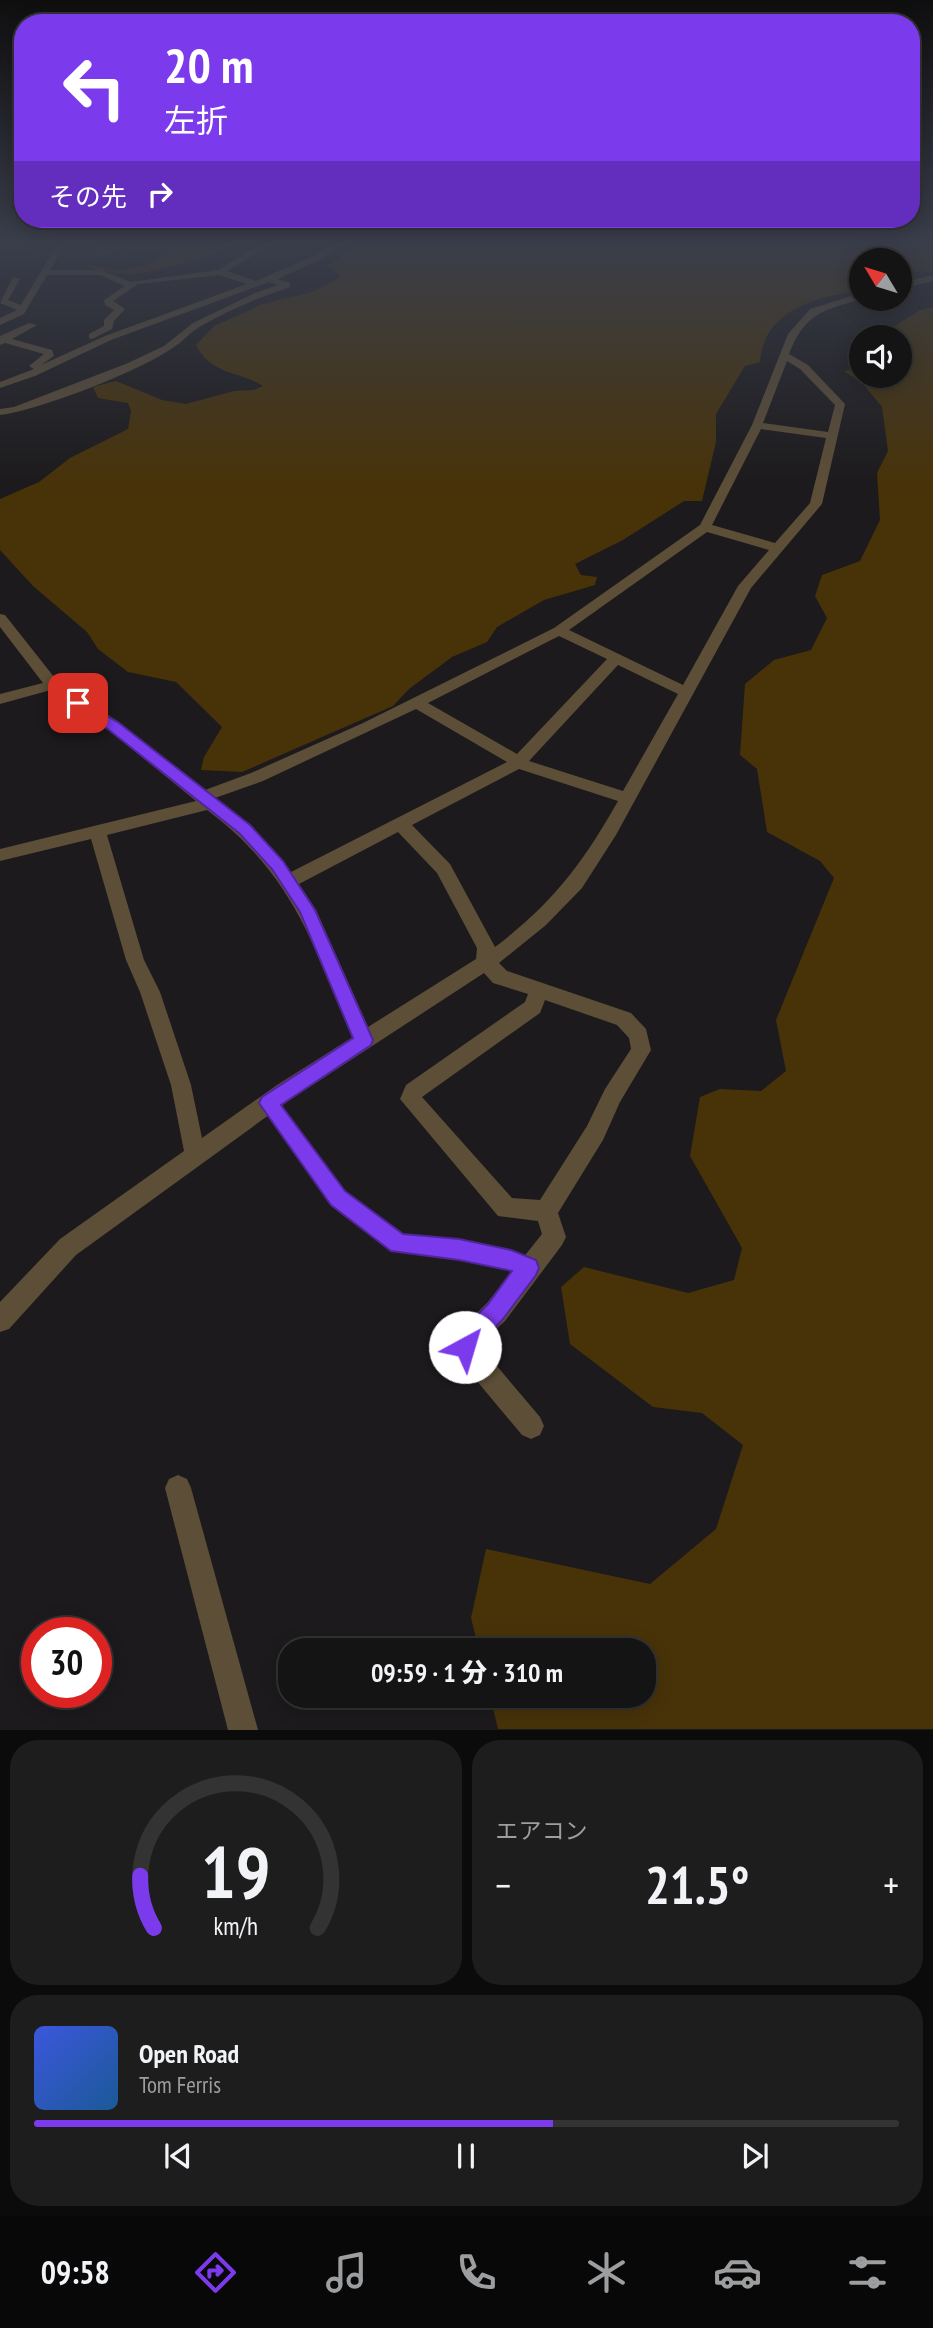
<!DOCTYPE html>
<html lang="ja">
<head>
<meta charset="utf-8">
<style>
	body { margin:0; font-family:"PT Sans Narrow","Noto Sans JP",sans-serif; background:#1e1d1e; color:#f1f3f6; height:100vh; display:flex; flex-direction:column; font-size:26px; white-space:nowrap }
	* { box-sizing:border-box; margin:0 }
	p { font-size:23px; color:#9d9ea0 }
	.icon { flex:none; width:38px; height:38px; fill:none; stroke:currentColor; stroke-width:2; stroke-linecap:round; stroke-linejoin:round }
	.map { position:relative; height:1730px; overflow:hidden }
	.side { display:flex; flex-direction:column; gap:10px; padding:10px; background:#0c0b0c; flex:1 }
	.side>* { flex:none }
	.top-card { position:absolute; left:14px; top:14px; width:906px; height:214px; border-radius:28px; box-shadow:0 4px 18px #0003,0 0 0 2px #343334; background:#7c3aed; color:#fff; overflow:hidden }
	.needle { width:46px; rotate:308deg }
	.tools { position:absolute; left:849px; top:248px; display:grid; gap:14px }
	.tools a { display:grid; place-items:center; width:63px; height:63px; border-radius:50%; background:#151415; box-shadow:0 4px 18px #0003,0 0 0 2px #343334; font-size:35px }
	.speed { position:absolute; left:21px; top:1617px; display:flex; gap:14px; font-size:35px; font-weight:700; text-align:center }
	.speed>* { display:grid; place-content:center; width:91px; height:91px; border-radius:50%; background:#151415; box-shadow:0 4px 18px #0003,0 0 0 2px #343334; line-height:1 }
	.speed .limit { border:10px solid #d22; background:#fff; color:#111 }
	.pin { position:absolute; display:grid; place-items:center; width:60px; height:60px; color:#fff; margin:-30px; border-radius:14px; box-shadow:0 4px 10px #0006 }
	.me { position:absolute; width:77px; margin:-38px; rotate:39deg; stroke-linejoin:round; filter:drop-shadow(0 0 5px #0008) }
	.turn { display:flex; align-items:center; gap:24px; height:147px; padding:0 35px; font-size:32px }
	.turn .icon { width:91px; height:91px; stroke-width:2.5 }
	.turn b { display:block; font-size:49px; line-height:60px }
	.then { display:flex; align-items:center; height:66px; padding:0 35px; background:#0003; gap:14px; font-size:26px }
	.big { font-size:52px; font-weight:800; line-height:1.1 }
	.side .card { flex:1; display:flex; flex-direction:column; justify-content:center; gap:10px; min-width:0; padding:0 24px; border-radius:28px; background:#1e1d1e }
	.side .dial { align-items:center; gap:0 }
	.dial svg { height:182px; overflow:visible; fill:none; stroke:#343334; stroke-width:7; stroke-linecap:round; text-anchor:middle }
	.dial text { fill:#f1f3f6; stroke:none }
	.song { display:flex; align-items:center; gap:21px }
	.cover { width:84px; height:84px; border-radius:10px; background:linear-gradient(135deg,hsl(230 70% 55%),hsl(210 70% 35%)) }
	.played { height:7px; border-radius:4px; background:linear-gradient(90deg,#7c3aed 60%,#343334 60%) }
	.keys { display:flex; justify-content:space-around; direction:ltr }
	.heat { display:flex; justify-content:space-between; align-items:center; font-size:38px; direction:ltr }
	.side .tiles { flex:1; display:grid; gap:10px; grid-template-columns:1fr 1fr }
	.card:last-child { grid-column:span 2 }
	.trip { position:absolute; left:278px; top:1638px; width:378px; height:70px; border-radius:28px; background:#151415; box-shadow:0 4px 18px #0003,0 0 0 2px #343334; font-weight:800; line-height:70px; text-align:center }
	.tabs { display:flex; height:112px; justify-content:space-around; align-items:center; background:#080808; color:#9d9ea0 }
	.tabs .icon { width:49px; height:49px }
	.tabs .current { color:#7c3aed }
	.tabs b { font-size:32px; color:#f1f3f6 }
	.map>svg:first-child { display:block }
</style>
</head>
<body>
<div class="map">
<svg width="933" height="1730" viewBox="0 0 933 1730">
	<rect width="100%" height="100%" fill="#1c1a1c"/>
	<g fill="#483309">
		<path d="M102 240H239C229 254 147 275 128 274 116 273 95 271 85 265 94 264 104 269 113 270 129 271 158 264 168 251L120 250 101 256H95Z"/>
		<path d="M359 240H933V272L900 271V261H861C861 272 862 283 852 290 846 295 833 295 826 297 791 307 763 323 760 362L745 366 716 414V442L702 501H684L623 540 575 564 581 575 597 577 595 585 544 600 497 627 487 642 452 657 409 689 393 706 242 772 201 770 204 757 222 727 176 682 128 672 98 649 87 632 33 586 0 550V499L39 482 70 458 128 429 131 411 128 403 98 398 93 387 116 381 162 400 186 404 234 391 254 390 263 386C238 370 212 376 196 345L214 326 263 304 312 292 338 279 340 275 326 266 341 257Z"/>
		<polygon points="933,307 933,1729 498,1729 490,1696 644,1696 644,1650 479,1650 471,1618 486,1549 650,1584 716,1529 743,1445 702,1413 653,1407 570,1344 561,1287 584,1267 688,1293 734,1280 742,1248 690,1156 700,1097 720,1089 761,1091 786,1071 776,1020 834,878 820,861 767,832 757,769 740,755 745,684 774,660 811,650 827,618 815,596 822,575 860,561 880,520 877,473 888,451 882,407 863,384 844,371 861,368 861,376 900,376 900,338 883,338 880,335 920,310"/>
	</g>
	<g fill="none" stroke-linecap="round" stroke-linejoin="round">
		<polyline stroke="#5c4e37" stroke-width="10" points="268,1103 338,1198 399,1244 459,1250 514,1261"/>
		<polyline stroke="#5c4e37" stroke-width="13" points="508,1259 527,1267"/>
		<g fill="#5c4e37" fill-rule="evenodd">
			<path d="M60 240H68L50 270H100L131 282 218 270 268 240H279L227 271 256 281 316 255 338 240H348L322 259 277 279 290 283V287C260 297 229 310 201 326 190 332 182 343 171 349 137 372 40 410 0 415V409L14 407 128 363 164 346 193 323 255 293 278 285 269 282 111 340 35 376 0 388V382L34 369 29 366 44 354 5 343 0 345V336L29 323 37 325 12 339 52 350 54 356 41 365 105 336 247 284 219 275 138 284 113 301 125 309 114 321 112 329 92 339 89 338V334L104 326V320L114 310 105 305 104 300 125 286 100 275H47L24 314 0 325V318L17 310 0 303 13 277 20 279 8 300 21 305Z"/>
			<polygon points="933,275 933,281 900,289 900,283"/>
			<path d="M861 293V299C822 311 805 313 789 354L808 365 845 404 822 504 751 588 616 835 582 888 546 925 499 963 507 971 631 1013 646 1029 651 1050 620 1102 603 1140 558 1213 566 1237 562 1245 505 1321 479 1345 540 1417 544 1426 540 1435 531 1439 522 1435 456 1356 453 1347 456 1333 487 1303 542 1234 538 1221 498 1216 400 1099 406 1085 525 1002 528 994 493 983 484 973 291 1099 76 1255 9 1329 0 1332V1302L60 1239 184 1151 171 1085 140 992 126 960 91 839 0 861V849L196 801 109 730 51 690 0 704V694L43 683 0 627V614L5 615 58 682 119 722 205 790 251 773 363 723 554 628 700 525 752 425 788 334 810 309ZM787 361 800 369 835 405 828 432 763 423ZM761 429 826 438 810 503 775 543 712 525ZM707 532 769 550 738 586 683 685 569 630ZM559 636 607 659 517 754 428 703ZM618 665 678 694 623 791 529 761ZM416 709 507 762 291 872 251 825 215 798 263 781ZM519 769 618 801C583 863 553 903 495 947L450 864 412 825ZM207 810C292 873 313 944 353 1037L277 1085 202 1138 191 1085 160 992 144 960 107 835ZM398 832 437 873 477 948 476 959 368 1027 316 910 299 884ZM545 1000 617 1025 629 1038 631 1049 605 1089 587 1126 540 1200 512 1198 422 1097 540 1013Z"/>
			<polygon points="178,1475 187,1479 191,1488 258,1730 228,1730 165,1488 169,1479"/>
		</g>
	</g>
	<linearGradient id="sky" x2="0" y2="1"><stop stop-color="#0f0e0f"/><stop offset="0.5" stop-color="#3a3e4b"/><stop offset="1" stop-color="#3a3e4b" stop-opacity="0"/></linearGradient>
	<rect width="933" height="483" fill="url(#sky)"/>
	<polygon fill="#7c3aed" stroke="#51269a" stroke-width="2" points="78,699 119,723 250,825 283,861 315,910 373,1040 371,1045 281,1105 345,1191 403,1234 459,1239 511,1250 536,1260 539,1268 536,1275 503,1319 477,1347 473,1355 465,1358 457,1355 454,1347 457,1335 488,1304 512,1271 459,1260 391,1251 331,1205 259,1103 262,1097 353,1038 300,912 272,869 239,833 109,730 73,706 71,703"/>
</svg>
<div class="tools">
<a><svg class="needle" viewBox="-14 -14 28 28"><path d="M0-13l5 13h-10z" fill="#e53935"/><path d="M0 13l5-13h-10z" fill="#9d9ea0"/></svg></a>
<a><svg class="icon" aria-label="sound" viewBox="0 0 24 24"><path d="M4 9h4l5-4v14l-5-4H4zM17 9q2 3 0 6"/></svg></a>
</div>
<div class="speed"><div class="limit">30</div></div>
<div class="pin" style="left:78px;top:703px;background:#d93025"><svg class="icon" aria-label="arrive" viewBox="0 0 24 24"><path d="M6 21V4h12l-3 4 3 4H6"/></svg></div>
<svg class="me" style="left:465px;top:1347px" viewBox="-20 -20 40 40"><circle r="19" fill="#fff"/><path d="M0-13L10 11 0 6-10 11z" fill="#7c3aed"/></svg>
<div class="trip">09:59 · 1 分 · 310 m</div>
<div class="top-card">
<div class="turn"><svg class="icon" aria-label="left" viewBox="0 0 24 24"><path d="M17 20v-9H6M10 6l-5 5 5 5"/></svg><div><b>20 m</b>左折</div></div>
<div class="then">その先<svg class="icon" aria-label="right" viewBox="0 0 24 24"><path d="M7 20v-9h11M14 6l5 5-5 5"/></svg></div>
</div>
</div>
<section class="side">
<div class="tiles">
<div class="card dial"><svg viewBox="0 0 100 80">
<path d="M14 69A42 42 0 1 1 86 69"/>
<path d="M14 69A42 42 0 0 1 8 46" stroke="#7c3aed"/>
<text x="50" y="56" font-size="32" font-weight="700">19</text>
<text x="50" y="72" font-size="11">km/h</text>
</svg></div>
<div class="card"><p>エアコン</p>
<div class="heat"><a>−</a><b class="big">21.5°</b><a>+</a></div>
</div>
<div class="card">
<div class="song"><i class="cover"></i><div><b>Open Road</b><p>Tom Ferris</p></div></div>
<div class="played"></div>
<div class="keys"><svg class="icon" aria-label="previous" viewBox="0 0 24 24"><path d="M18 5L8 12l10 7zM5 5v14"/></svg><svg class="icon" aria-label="pause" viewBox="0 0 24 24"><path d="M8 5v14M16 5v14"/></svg><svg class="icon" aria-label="next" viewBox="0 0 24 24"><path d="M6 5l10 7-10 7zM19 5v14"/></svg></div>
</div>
</div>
</section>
<nav class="tabs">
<b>09:58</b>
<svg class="icon current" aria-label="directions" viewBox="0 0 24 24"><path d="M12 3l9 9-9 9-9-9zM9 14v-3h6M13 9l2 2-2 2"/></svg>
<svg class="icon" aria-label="music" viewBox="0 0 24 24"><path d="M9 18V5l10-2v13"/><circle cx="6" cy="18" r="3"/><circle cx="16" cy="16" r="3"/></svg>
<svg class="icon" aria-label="phone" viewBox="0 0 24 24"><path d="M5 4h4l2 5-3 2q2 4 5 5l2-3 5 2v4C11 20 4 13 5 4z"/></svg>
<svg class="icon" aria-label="climate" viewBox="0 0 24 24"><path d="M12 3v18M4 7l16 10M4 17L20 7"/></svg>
<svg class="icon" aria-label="car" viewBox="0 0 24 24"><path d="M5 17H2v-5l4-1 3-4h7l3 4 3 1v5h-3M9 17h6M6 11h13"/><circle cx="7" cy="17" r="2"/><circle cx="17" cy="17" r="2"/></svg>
<svg class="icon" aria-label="filters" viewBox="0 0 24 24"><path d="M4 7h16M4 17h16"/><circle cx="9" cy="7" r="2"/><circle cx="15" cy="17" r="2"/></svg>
</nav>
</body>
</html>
